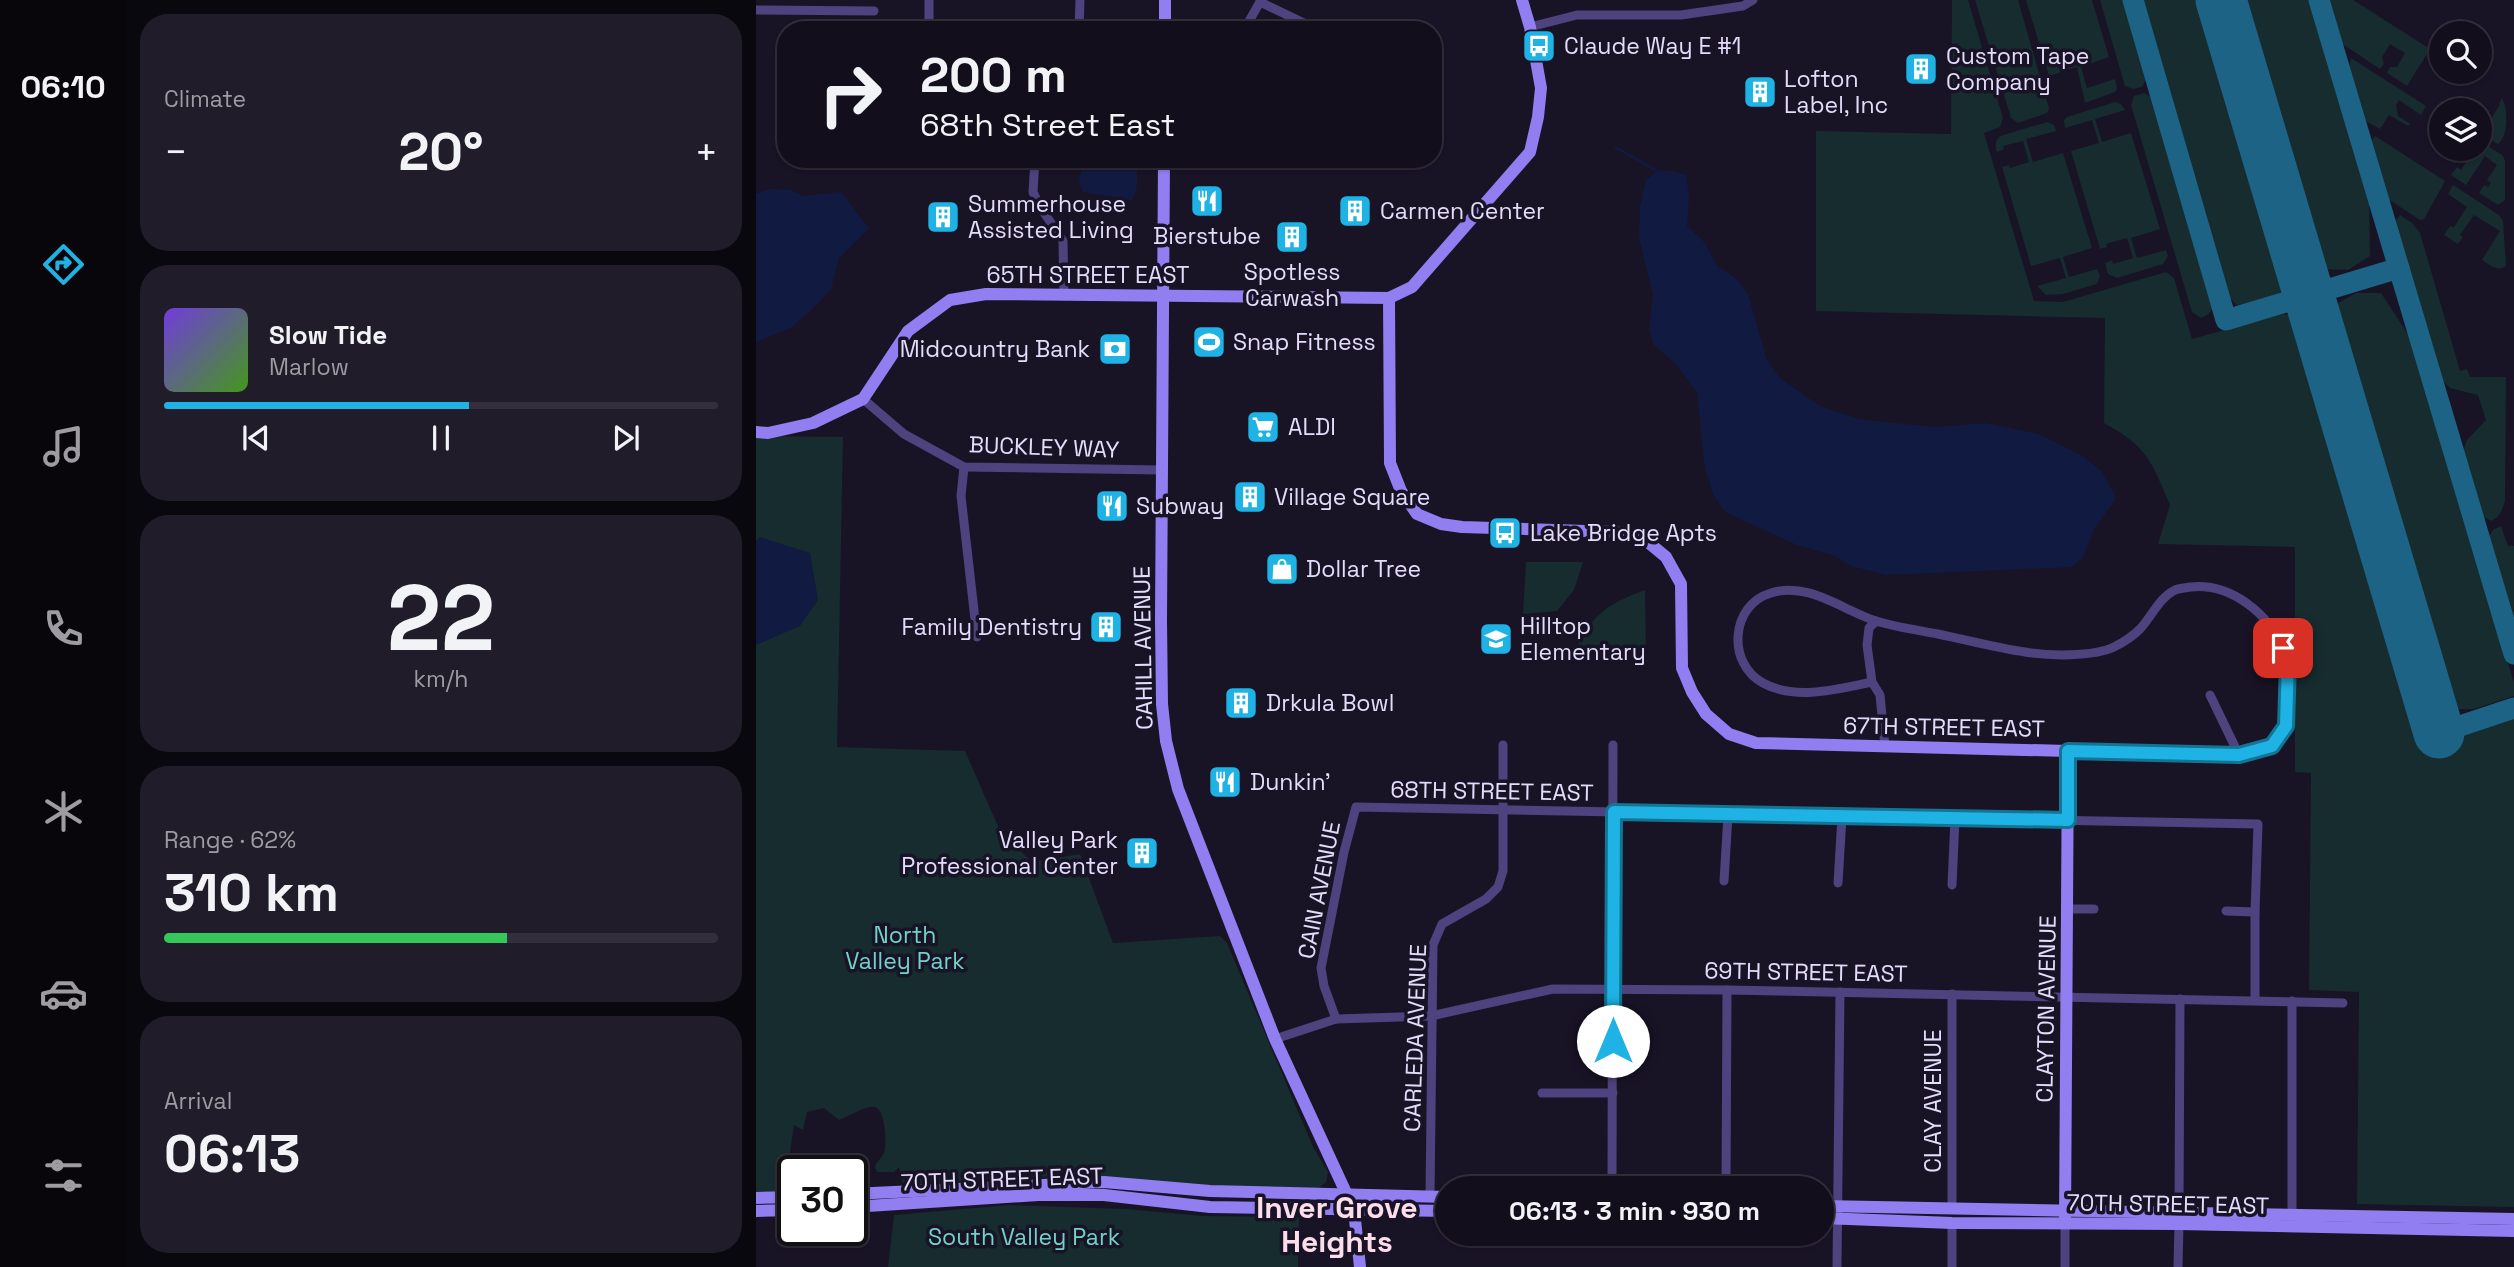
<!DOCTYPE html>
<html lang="en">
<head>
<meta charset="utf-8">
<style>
	body { margin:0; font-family:"Space Grotesk",sans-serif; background:#201c29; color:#f1f3f6; height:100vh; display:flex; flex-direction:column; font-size:26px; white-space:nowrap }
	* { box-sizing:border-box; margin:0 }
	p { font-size:23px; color:#9d9ca3 }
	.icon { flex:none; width:38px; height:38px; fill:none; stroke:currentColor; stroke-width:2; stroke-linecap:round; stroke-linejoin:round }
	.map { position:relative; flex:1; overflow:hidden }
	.details { display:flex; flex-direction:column; gap:14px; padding:14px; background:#0a080f; width:630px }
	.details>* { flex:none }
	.top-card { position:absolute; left:21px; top:21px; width:665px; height:147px; border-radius:28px; box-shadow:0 2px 5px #0004,0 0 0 2px #322e3b; background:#130e1c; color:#f1f3f6; overflow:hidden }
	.buttons { position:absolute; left:1673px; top:21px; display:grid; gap:14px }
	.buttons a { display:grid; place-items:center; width:63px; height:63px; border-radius:50%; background:#130e1c; box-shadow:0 2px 5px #0004,0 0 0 2px #322e3b; font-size:35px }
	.speed { position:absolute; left:21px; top:1155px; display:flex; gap:14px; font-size:35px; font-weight:700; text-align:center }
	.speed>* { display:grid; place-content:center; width:91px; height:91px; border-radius:50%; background:#130e1c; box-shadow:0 2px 5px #0004,0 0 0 2px #322e3b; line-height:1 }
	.speed .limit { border:4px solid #111; border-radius:10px; background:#fff; color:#111 }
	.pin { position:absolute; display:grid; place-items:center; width:60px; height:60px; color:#fff; margin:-30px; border-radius:14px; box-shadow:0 4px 10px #0006 }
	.me { position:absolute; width:77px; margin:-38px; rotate:0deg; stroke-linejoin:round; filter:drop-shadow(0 0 5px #0008) }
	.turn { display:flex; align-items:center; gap:24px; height:147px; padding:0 28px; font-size:32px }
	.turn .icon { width:91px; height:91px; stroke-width:2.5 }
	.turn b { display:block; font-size:49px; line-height:60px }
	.big { font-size:52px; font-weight:700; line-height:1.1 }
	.details .tile { flex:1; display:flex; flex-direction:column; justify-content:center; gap:10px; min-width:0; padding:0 24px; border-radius:28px; background:#201c29 }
	.details .dial { align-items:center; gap:0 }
	.dial b { font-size:91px; line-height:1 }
	.song { display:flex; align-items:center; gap:21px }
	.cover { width:84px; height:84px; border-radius:10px; background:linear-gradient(135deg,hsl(260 70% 55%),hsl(100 70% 35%)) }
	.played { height:7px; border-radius:4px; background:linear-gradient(90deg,#1eb3e4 55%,#322e3b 55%) }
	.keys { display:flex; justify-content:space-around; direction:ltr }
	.heat { display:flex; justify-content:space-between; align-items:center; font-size:38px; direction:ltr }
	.charge { height:10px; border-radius:5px; background:linear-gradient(90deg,#34c759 62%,#322e3b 0) }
	.trip { position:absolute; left:679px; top:1176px; width:399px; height:70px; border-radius:35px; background:#130e1c; box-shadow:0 2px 5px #0004,0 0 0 2px #322e3b; font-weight:700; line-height:70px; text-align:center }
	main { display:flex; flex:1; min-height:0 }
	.dock { display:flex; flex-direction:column; width:126px; justify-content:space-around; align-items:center; background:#08060b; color:#9d9ca3 }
	.dock .icon { width:49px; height:49px }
	.dock .current { color:#1eb3e4 }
	.dock b { font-size:32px; color:#f1f3f6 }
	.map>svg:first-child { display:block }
</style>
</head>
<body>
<main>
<nav class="dock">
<b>06:10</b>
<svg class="icon current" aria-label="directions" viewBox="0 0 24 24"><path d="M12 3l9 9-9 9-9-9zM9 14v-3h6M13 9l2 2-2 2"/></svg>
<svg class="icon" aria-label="music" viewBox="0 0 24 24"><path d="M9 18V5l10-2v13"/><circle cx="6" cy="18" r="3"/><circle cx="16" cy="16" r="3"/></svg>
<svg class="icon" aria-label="phone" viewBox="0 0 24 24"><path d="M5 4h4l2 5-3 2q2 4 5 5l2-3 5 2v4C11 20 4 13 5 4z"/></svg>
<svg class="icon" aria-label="climate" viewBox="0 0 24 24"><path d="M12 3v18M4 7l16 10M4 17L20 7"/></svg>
<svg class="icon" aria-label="car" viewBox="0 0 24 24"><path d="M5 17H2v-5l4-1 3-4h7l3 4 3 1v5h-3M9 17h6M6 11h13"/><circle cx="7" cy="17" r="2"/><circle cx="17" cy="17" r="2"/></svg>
<svg class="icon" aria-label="filters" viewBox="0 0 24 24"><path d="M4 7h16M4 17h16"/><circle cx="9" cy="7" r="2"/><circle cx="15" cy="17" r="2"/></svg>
</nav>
<section class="details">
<div class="tile"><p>Climate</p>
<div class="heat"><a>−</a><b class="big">20°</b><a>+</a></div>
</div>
<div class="tile">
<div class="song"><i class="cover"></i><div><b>Slow Tide</b><p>Marlow</p></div></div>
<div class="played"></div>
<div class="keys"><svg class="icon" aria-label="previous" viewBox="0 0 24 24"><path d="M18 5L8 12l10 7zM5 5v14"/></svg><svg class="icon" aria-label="pause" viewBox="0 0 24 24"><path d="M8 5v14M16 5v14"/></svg><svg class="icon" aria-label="next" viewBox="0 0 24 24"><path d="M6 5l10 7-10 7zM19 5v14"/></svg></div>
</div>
<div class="tile dial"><b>22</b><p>km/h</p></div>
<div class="tile"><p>Range · 62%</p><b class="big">310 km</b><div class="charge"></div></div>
<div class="tile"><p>Arrival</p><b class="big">06:13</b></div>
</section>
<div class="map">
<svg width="1758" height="1267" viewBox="0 0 1758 1267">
	<rect width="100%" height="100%" fill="#191326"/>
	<g fill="#162c2f">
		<path d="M1196 0H1212L1247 118 1244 127 1228 133 1278 301 1307 302 1410 272 1418 278 1436 339 1526 314C1536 314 1539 319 1545 327L1669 745 1758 717V1207L1601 1204 1603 992 1553 990 1555 773 1539 772V547L1402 544 1414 505C1395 461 1392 447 1348 423L1349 318 1060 311V131L1195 134Z"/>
		<polygon points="1219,0 1262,0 1293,108 1291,113 1262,123 1255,118"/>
		<polygon points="1270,0 1336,0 1353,57 1325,67 1331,88 1359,79 1361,89 1359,92 1329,103 1321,67 1293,76"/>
		<polygon points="1344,0 1368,0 1391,77 1386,87 1377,89 1369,86"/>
		<path d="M1383 0H1446L1528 273 1527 290C1516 300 1495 305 1481 305L1471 295Z"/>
		<polygon points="1483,0 1554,0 1613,200 1614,256 1592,270 1563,269"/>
		<polygon points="1572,0 1597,0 1674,49 1651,86 1631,73 1634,67 1641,67 1649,53 1634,44 1626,57 1628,64 1624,69 1585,43"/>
		<polygon points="1595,58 1670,106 1665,115 1643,100 1640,105 1642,116 1654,124 1652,126 1633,115 1624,129 1608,120 1593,68"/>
		<path d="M1388 93 1397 98 1457 298C1458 308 1455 314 1445 318L1436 312 1375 105 1378 96Z"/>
		<path d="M1746 98C1752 109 1753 136 1742 144L1724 133V124L1731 125 1744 105 1743 104Z"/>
		<polygon points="1359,102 1365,104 1369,110 1339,119 1346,142 1375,133 1404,229 1375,238 1381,258 1410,250 1412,256 1407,264 1361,278 1352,274 1349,263 1356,260 1357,264 1377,258 1371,238 1350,244 1351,247 1344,249 1315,151 1343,143 1336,120 1309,128 1308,120 1311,117"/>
		<path d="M1291 122 1298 125 1300 131 1270 139 1277 162 1307 153 1336 248 1307 257 1313 277 1341 269 1344 276 1341 284 1307 294 1290 295 1281 286 1310 278 1304 258 1275 266 1246 167 1253 165 1254 168 1273 162 1267 141 1247 146 1248 149 1241 152C1239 145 1239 141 1244 136Z"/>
		<polygon points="1619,136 1689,181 1668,219 1664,220 1632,199 1615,142"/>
		<polygon points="1724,141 1746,155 1749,160 1749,200 1742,205 1723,193 1728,185 1732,187 1735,183 1731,180 1741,165 1729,156 1710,185 1695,175 1701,167 1705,170 1717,152 1713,149 1724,149"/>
		<path d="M1697 185 1743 215 1747 221 1750 266C1741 272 1734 265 1726 260L1744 231 1718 215 1704 235 1707 237 1702 244 1688 235 1694 226 1698 227 1711 207 1692 194Z"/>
		<path d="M1644 215 1656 223 1664 233 1704 371 1711 369 1714 377H1750L1749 501C1746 511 1744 517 1735 521L1726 516 1708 456V449L1711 440 1730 420 1722 395 1694 388 1684 378 1639 222Z"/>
		<polygon points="1600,293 1625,293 1655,339 1758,683 1758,696 1718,709 1694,709 1576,311 1577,306"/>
		<path d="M0 436 87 437 81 747 209 751 245 833 276 862 324 854 357 943 464 936 471 943 557 1147 572 1172 570 1182 563 1188 436 1185 300 1176 147 1185 143 1167 138 1172H121L119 1167C121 1161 125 1159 128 1153 131 1145 130 1110 119 1107 109 1105 93 1117 83 1120L68 1108 51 1112 47 1130 38 1125 28 1193H0Z"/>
		<polygon points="1745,526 1752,546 1758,546 1758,626 1731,539 1737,530"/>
		<polygon points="770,562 827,562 818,590 801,611 767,614"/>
		<path d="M889 590 890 650 884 655 818 653C834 616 852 603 889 590Z"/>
		<polygon points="253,1205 370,1209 447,1216 543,1217 542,1267 132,1267 138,1215"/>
	</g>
	<g fill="#111b41">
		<path d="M328 159H381C380 174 384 187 376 200L327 192 323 182Z"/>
		<polygon points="901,171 916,171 930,175 933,196 931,226 949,243 961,266 981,279 992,294 1011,361 1025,379 1064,406 1102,419 1120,421 1178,427 1230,423 1283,434 1327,456 1346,472 1358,493 1359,500 1338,529 1326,559 1315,567 1130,575 1095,566 1079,556 1041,545 969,512 958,496 949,470 941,392 918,362 898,345 893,329 897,295 883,238 884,206 890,180"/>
		<polygon points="14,189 35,190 47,196 85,192 113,229 83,258 75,289 64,302 36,327 0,342 0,194"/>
		<polygon points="4,537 54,553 62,600 44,626 0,645 0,541"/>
	</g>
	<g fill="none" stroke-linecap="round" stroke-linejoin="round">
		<polyline stroke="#111b41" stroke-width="2.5" points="859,147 901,171"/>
		<g stroke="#1c6385" stroke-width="21">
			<polyline points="1377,0 1470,320 1643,268"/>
			<polyline points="1563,0 1758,654"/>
			<polyline points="1683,733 1758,708"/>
		</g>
		<polyline stroke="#1c6385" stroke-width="51" points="1465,0 1683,733"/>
		<g stroke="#4e437f" stroke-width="9">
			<polyline points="504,2 552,25"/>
			<polyline points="0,10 118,11"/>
			<polyline points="324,27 413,30"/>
			<polyline points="774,27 821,15 925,15 987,6 997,0"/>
			<polyline points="173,30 173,0"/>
			<polyline points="323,30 324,0"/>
			<polyline points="488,30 505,0"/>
			<polyline points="279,159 277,192 283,205 307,241 308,296"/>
			<polyline points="107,399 148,434 208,467 405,470"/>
			<polyline points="208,467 205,496 221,637"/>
			<polyline points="1120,621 1113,628 1111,645 1116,682 1124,695 1129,747"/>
			<path d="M1116 682C1083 689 1039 701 1007 683 971 664 974 605 1015 593 1052 581 1086 610 1120 621 1139 627 1161 630 1182 634 1211 640 1240 648 1269 652 1292 656 1337 657 1358 647 1366 643 1378 635 1384 629 1396 616 1403 598 1419 590 1424 588 1429 588 1435 587 1475 583 1514 614 1528 651 1533 665 1533 708 1530 724 1528 731 1520 740 1516 746L1483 755 1312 751"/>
			<polyline points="1454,695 1483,755"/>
			<polyline points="968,881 972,815"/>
			<polyline points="1082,883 1086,817"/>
			<polyline points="1196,885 1199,819"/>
			<polyline points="1312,909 1338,909"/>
			<polyline points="1470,911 1499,912"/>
			<polyline points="580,1019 568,986 565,968 588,852 600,807 1502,824 1499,912 1499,1000"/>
			<polyline points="519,1039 580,1019 675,1016 797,989 971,990 1587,1003"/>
			<polyline points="786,1093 857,1093"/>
			<polyline points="856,1188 857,745"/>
			<polyline points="970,1188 971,990"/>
			<polyline points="674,1196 677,945 686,924 730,899 742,887 747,871 747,745"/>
			<polyline points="1196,1209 1196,994"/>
			<polyline points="1423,1212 1424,999"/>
			<polyline points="1536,1219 1536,1001"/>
			<polyline points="1081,1267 1084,992"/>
			<polyline points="1196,1267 1196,1223"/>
			<polyline points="1309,1267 1309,1223"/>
			<polyline points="1422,1267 1423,1224"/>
		</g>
		<g stroke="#917ef0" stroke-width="12">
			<polyline points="409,30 409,0"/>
			<polyline points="408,159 405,620 406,704 410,741 422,789 519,1039 598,1210 604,1267"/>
			<polyline points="633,298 634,463 645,491 661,514 685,524 706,527 861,532 887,538 910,557 925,584 926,668 936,692 950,714 973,734 1000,743 1312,751 1309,1223"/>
			<polyline points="0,432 12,433 57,423 107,399 152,331 194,300 230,294 633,298 656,287 774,152 782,117 785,88 774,27 766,0"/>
			<polyline points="96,1194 348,1182 454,1191 691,1197"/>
			<polyline points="0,1198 37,1197"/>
			<polyline points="1066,1206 1758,1219"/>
			<polyline points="96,1207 282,1195 348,1195 454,1207 691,1211"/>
			<polyline points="0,1211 37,1210"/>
			<polyline points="1066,1218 1196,1223 1423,1224 1758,1231"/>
		</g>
	</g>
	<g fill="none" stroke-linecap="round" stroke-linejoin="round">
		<defs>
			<polyline id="route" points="857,1041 858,812 1312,820 1312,751 1483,755 1516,746 1530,726 1532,662 1527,648"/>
		</defs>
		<use href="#route" stroke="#147494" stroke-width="18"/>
		<use href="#route" stroke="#1eb3e4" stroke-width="12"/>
	</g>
	<defs>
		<symbol id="bus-square" viewBox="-11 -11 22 22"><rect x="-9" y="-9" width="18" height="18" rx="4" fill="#1eb3e4" stroke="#191326"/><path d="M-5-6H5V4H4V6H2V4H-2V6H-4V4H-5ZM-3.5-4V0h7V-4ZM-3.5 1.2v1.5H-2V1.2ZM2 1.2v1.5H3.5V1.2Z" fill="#fff"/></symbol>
		<symbol id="building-square" viewBox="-11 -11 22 22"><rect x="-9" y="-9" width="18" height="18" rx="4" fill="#1eb3e4" stroke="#191326"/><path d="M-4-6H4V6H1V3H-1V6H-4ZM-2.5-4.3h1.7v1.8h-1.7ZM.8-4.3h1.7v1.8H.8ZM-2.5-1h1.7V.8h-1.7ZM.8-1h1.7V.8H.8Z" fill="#fff"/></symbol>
		<symbol id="restaurant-square" viewBox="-11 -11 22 22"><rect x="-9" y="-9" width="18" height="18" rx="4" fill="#1eb3e4" stroke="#191326"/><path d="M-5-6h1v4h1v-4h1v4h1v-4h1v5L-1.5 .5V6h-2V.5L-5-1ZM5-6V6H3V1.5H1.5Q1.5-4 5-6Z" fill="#fff"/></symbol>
		<symbol id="stadium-square" viewBox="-11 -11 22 22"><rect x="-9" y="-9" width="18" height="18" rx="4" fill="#1eb3e4" stroke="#191326"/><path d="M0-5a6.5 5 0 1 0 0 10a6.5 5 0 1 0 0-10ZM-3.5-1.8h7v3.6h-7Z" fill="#fff"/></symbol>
		<symbol id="bank-square" viewBox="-11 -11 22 22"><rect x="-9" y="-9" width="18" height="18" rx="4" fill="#1eb3e4" stroke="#191326"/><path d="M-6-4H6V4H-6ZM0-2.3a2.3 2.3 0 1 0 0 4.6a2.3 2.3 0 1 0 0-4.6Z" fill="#fff"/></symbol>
		<symbol id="supermarket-square" viewBox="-11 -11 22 22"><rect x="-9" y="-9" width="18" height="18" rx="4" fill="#1eb3e4" stroke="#191326"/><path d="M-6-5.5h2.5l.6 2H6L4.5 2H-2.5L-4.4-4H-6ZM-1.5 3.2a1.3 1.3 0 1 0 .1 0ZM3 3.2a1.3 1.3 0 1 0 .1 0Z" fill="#fff"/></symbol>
		<symbol id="shop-square" viewBox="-11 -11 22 22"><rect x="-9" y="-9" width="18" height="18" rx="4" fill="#1eb3e4" stroke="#191326"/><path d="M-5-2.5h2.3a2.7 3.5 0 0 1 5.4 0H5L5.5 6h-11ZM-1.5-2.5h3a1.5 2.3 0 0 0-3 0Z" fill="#fff"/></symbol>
		<symbol id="school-square" viewBox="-11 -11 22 22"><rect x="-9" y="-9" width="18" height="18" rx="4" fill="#1eb3e4" stroke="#191326"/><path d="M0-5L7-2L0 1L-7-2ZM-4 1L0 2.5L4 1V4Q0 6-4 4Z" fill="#fff"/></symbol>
	</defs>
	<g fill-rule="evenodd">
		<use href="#bus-square" x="764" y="27" width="38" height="38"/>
		<use href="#building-square" x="1146" y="50" width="38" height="38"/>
		<use href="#building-square" x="985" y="73" width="38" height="38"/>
		<use href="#restaurant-square" x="432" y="182" width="38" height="38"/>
		<use href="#building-square" x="580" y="192" width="38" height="38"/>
		<use href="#building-square" x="168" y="198" width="38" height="38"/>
		<use href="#building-square" x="517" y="218" width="38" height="38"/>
		<use href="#stadium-square" x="434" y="323" width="38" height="38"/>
		<use href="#bank-square" x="340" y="330" width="38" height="38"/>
		<use href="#supermarket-square" x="488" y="408" width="38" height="38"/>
		<use href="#building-square" x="475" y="478" width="38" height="38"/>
		<use href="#restaurant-square" x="337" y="487" width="38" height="38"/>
		<use href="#bus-square" x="730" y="514" width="38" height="38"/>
		<use href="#shop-square" x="507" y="550" width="38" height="38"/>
		<use href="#building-square" x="331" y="608" width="38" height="38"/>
		<use href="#school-square" x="721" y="620" width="38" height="38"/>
		<use href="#building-square" x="466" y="684" width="38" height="38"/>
		<use href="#restaurant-square" x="450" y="763" width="38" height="38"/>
		<use href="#building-square" x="367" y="834" width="38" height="38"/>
	</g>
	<g text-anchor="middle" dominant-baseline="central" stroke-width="7" stroke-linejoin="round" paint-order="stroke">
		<g font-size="23" fill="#e4dcfb" stroke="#191326" text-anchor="start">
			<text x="808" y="46">Claude Way E #1</text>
			<text x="1190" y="56">Custom Tape<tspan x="1190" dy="26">Company</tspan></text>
			<text x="1028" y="79">Lofton<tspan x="1028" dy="26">Label, Inc</tspan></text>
			<text x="212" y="204">Summerhouse<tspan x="212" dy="26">Assisted Living</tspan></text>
			<text x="624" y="211">Carmen Center</text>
			<text x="451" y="236" text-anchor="middle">Bierstube</text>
			<text x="536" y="272" text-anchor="middle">Spotless<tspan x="536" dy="26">Carwash</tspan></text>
			<text x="477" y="342">Snap Fitness</text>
			<text x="334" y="349" text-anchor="end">Midcountry Bank</text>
			<text x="532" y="427">ALDI</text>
			<text x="518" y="497">Village Square</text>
			<text x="380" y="506">Subway</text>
			<text x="774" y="533">Lake Bridge Apts</text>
			<text x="550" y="569">Dollar Tree</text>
			<text x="764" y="626">Hilltop<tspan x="764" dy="26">Elementary</tspan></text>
			<text x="326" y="627" text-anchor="end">Family Dentistry</text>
			<text x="510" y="703">Drkula Bowl</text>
			<text x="494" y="782">Dunkin'</text>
			<text x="362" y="840" text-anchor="end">Valley Park<tspan x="362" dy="26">Professional Center</tspan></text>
		</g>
		<g font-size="23" fill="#e4dcfb" stroke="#191326">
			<text x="332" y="275">65TH STREET EAST</text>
			<text transform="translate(288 447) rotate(2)">BUCKLEY WAY</text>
			<text transform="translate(387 648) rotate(-91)">CAHILL AVENUE</text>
			<text transform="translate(1188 727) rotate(1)">67TH STREET EAST</text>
			<text transform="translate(736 791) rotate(1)">68TH STREET EAST</text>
			<text transform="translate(563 890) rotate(-79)">CAIN AVENUE</text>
			<text transform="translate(1050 972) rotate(1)">69TH STREET EAST</text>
			<text transform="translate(1290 1009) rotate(-89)">CLAYTON AVENUE</text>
			<text transform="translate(659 1038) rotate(-88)">CARLEDA AVENUE</text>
			<text transform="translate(1177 1101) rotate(-90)">CLAY AVENUE</text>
			<text transform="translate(246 1179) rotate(-2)">70TH STREET EAST</text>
			<text transform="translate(1412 1204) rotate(1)">70TH STREET EAST</text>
		</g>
		<g font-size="23" fill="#6fd3c9" stroke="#191326">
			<text x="149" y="935">North<tspan x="149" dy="26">Valley Park</tspan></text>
			<text x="268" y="1237">South Valley Park</text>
		</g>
		<g font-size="30" font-weight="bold" fill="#fbddec" stroke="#191326">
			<text x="581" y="1207">Inver Grove<tspan x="581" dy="34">Heights</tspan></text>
		</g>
	</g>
</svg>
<div class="buttons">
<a><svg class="icon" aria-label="search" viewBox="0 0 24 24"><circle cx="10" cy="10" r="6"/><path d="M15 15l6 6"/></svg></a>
<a><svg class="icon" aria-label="layers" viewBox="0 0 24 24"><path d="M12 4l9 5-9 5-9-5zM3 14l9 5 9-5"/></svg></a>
</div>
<div class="speed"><div class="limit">30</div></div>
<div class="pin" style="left:1527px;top:648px;background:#d93025"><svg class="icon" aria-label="arrive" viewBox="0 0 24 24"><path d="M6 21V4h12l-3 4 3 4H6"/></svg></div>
<svg class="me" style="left:857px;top:1041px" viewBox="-20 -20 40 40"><circle r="19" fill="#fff"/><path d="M0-13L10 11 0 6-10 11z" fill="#1eb3e4"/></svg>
<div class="trip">06:13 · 3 min · 930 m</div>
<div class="top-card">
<div class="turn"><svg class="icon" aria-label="right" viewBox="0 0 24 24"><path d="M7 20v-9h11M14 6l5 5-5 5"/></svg><div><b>200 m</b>68th Street East</div></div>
</div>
</div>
</main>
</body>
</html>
